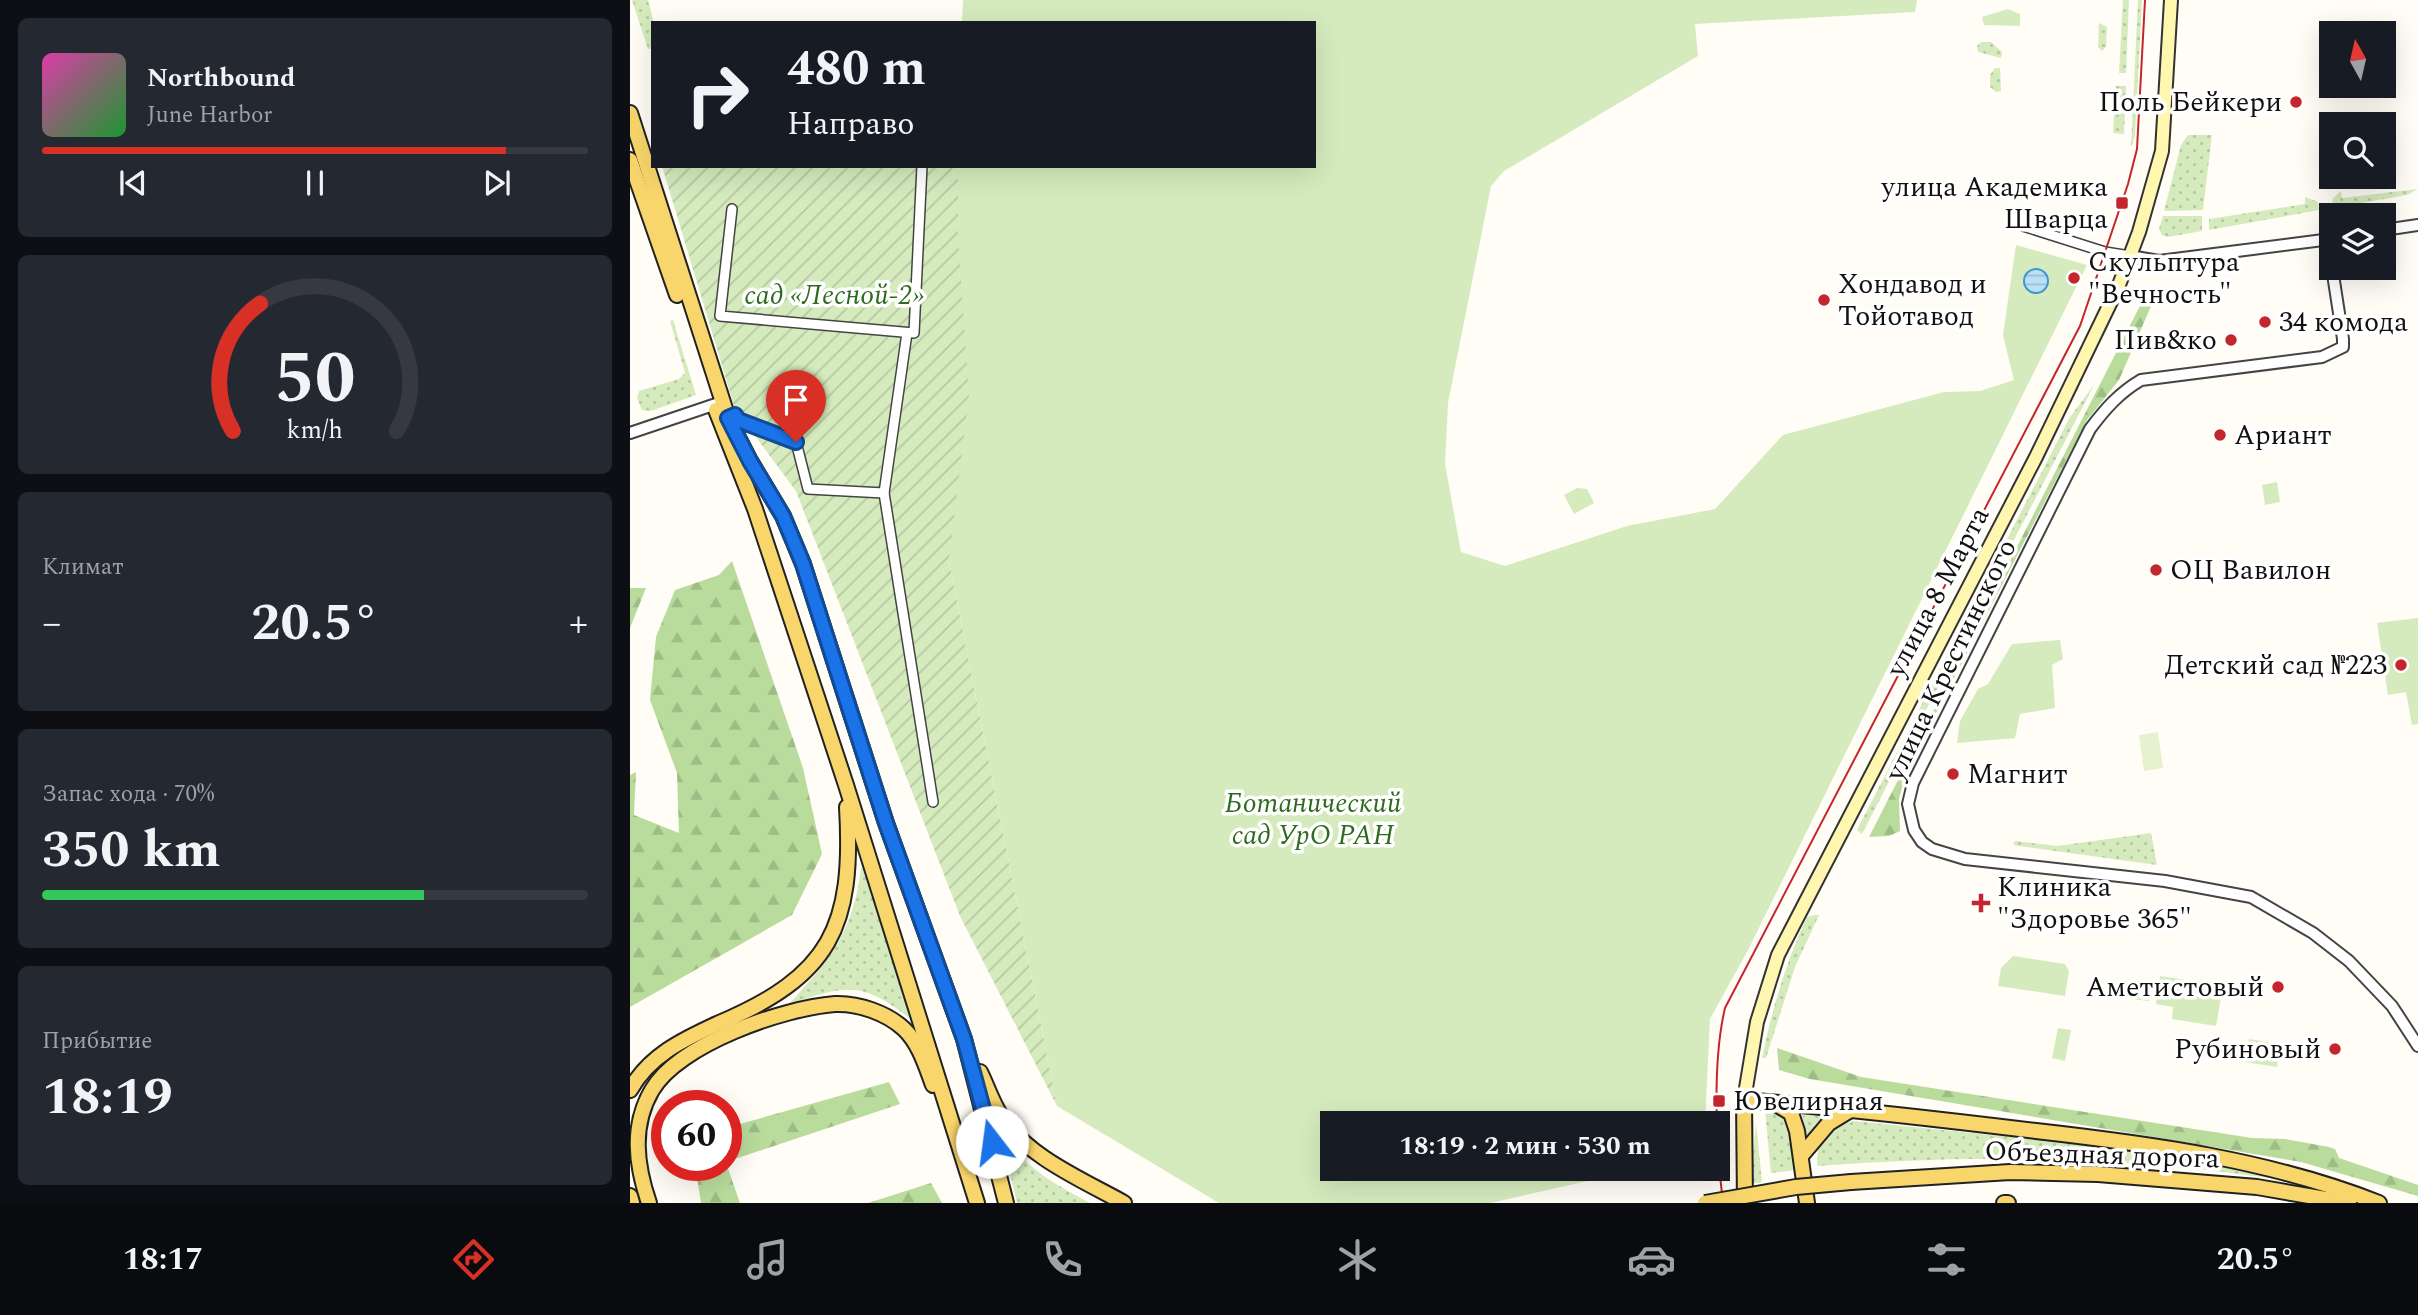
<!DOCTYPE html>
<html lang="ru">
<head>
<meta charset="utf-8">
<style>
	body { margin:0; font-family:Spectral,serif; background:#242831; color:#f1f3f6; height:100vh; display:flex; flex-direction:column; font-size:26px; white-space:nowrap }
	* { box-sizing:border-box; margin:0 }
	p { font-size:23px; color:#9ea1a6 }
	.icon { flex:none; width:38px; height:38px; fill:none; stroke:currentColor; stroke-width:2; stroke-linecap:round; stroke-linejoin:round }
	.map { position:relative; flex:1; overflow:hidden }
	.panel { display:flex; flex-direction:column; gap:18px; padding:18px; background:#0d0f14; width:630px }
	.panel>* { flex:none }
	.banner { position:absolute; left:21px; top:21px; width:665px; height:147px; border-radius:0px; box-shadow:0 7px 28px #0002; background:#171b24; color:#f1f3f6; overflow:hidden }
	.needle { width:46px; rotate:352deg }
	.fabs { position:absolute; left:1689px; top:21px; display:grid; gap:14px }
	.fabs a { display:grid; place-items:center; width:77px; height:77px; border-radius:0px; background:#171b24; box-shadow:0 7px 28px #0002; font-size:35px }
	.speed { position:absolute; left:21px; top:1090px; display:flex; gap:14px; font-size:35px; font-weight:700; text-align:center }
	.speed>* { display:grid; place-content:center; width:91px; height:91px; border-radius:50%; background:#171b24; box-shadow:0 7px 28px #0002; line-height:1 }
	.speed .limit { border:10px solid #d22; background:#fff; color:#111 }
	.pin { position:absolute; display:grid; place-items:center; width:60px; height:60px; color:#fff; margin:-72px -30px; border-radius:50% 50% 50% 0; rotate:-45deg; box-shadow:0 0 7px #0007 }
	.pin .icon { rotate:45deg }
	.me { position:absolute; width:77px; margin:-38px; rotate:345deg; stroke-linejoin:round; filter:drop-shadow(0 0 5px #0008) }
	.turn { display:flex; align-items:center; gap:24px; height:147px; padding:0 21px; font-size:32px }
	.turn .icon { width:91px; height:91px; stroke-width:2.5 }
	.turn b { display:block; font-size:49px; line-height:60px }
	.big { font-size:52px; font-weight:700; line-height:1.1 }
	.panel .widget { flex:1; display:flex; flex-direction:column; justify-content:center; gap:10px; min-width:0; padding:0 24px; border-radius:10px; background:#242831 }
	.panel .dial { align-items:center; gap:0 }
	.dial svg { height:182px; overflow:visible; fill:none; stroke:#363941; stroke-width:7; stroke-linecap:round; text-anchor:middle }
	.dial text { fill:#f1f3f6; stroke:none }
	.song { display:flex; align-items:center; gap:21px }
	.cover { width:84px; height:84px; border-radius:10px; background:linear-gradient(135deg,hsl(320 70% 55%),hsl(130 70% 35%)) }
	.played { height:7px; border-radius:4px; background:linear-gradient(90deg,#d93025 85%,#363941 85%) }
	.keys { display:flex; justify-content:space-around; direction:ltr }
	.heat { display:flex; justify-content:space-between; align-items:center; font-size:38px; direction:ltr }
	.charge { height:10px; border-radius:5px; background:linear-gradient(90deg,#34c759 70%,#363941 0) }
	.trip { position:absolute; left:690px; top:1111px; width:410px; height:70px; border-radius:0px; background:#171b24; box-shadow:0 7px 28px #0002; font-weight:700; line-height:70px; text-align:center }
	.tabs { display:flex; height:112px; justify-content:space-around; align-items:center; background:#090b0e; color:#9ea1a6 }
	.tabs .icon { width:49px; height:49px }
	.tabs .current { color:#d93025 }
	.tabs b { font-size:32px; color:#f1f3f6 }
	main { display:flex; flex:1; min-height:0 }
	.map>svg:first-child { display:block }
</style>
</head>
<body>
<main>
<section class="panel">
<div class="widget">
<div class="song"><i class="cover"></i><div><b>Northbound</b><p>June Harbor</p></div></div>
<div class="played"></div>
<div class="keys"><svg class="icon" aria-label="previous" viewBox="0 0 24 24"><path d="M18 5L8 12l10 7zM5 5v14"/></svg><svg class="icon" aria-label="pause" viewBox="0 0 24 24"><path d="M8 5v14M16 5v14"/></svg><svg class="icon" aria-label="next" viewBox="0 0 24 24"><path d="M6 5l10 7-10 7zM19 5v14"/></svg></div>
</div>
<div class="widget dial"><svg viewBox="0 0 100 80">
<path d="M14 69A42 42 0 1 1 86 69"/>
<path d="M14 69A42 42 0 0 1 26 13" stroke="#d93025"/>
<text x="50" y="56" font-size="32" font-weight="700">50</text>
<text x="50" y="72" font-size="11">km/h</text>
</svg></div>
<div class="widget"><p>Климат</p>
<div class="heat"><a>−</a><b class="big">20.5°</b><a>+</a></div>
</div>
<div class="widget"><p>Запас хода · 70%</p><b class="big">350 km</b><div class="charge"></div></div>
<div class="widget"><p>Прибытие</p><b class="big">18:19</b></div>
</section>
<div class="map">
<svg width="1788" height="1203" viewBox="0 0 1788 1203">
	<defs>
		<pattern id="grass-dots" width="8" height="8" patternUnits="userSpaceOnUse" patternTransform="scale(1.75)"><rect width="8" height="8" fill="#d5ebbd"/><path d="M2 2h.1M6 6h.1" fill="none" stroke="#b6c8a1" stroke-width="1.8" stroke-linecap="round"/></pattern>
		<pattern id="forest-firs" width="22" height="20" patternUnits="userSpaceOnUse" patternTransform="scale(1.75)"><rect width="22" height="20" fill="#b9dc9c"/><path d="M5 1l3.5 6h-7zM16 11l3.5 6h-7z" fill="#9ebc85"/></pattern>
		<pattern id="garden-furrows" width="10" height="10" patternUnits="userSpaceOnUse" patternTransform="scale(1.75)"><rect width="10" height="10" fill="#d5ebbd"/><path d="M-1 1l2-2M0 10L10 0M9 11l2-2" fill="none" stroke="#b6c8a1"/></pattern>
		<pattern id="water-rules" width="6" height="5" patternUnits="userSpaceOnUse" patternTransform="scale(1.75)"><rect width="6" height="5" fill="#b9e0f7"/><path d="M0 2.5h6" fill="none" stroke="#9ebfd3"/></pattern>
	</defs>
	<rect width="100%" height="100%" fill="#fffdf5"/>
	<g fill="url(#grass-dots)">
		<polygon points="2,0 18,0 24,23 23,48 18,49"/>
		<polygon points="1493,0 1499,0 1496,73 1489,73"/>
		<polygon points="1508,0 1512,0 1505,136 1501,147"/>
		<polygon points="1469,23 1477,27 1476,47 1472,51 1468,47"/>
		<polygon points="1351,42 1361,42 1372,52 1371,58 1348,52 1347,46"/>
		<polygon points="1365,68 1370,68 1371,91 1366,92 1360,87 1360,75"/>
		<polygon points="1486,86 1496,86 1494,134 1483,133"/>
		<polygon points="1558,135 1582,135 1573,210 1534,211 1551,145"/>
		<polygon points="1788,189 1777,195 1702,208 1703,198 1711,191 1712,198"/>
		<polygon points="1675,197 1688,202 1689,210 1579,230 1579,219 1675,204"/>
		<polygon points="1533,216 1572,216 1572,231 1538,237 1532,235 1529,229"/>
		<polygon points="43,320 66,395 21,411 12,410 7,398 9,391 49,379 55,373 40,321"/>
		<polygon points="1464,385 1232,834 1227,830 1440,417"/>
		<polygon points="1521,833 1527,865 1383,845 1385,841 1427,846"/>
		<path d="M232 862 283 1021C232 980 217 985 159 1004 204 956 224 929 232 862Z"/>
		<path d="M1184 915H1189L1165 967 1136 1058H1132C1142 1009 1156 962 1177 917Z"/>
		<polygon points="1135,1110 1156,1117 1160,1126 1166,1170 1141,1173"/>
		<polygon points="1172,1113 1198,1115 1176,1139"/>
		<path d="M1224 1121 1521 1151 1631 1171 1687 1186C1522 1156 1354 1153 1187 1166L1188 1145 1210 1125Z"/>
		<polygon points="1126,1123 1132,1182 1121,1184"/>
		<path d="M370 1131C399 1170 417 1180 460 1203H387Z"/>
	</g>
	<g fill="url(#forest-firs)">
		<polygon points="1516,294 1525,297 1489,380 1457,420 1277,769 1269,799 1270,831 1259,836 1239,837"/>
		<polygon points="102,561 173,768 192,854 162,915 0,1007 0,775 6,772 4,815 49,833 47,773 20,700 26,637 45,590 89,575"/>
		<polygon points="0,588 16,588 0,628"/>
		<polygon points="1147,1048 1231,1077 1622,1138 1655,1139 1699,1147 1705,1149 1709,1158 1788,1185 1788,1196 1671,1162 1180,1079 1149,1070"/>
		<polygon points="259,1082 270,1104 96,1162 96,1128"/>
		<polygon points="96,1163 110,1203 71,1203 65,1166"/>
		<polygon points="301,1183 312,1203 238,1203"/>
	</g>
	<g fill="#d5ebbd">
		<polygon points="333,0 1287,0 1285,12 1065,24 1068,56 874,171 861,186 818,403 815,464 831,552 875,566 997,526 1085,509 1153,435 1314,392 1350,391 1384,380 1373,335 1386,245 1457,265 1118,950 1080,1019 1075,1123 702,1124 702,1169 1011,1169 860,1203 589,1203 427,1106 319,561 324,509 328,166 684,166 684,23 332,23"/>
		<polygon points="1378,9 1390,14 1390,26 1354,25 1352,17"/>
		<polygon points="1647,482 1650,502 1635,505 1632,485"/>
		<polygon points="947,488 957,489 964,503 944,514 934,495"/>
		<polygon points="1788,618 1788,724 1782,725 1776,692 1758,695 1747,623"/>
		<polygon points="1430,640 1433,659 1422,665 1425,708 1390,714 1385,738 1327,743 1330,721 1348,689 1358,684 1382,644"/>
		<polygon points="1383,956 1435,964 1439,971 1435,996 1368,986 1371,968"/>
		<polygon points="1530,976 1593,986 1586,1026 1542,1019 1543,1007 1526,1004"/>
		<polygon points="1503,986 1521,988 1519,1001 1501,999"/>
		<polygon points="1428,1028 1441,1030 1435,1061 1422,1058"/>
		<polygon points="1619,1039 1650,1044 1647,1067 1615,1062"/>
	</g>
	<polygon fill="url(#garden-furrows)" points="32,166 328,166 328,237 339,395 319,561 427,1106 330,916 166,491 105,409"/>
	<polygon fill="#e6f2cf" points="1528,732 1533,768 1514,771 1509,735"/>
	<circle fill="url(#water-rules)" stroke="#3f96cf" stroke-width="2" cx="1406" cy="281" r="12"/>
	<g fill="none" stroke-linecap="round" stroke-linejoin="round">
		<defs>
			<g id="minor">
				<polyline points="102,209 90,316 284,333 292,166"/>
				<polyline points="1393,226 1475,252 1500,256"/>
				<polyline points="277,333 254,493 303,802"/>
				<polyline points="98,418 105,415 108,420 166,442 178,489 254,493"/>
			</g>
			<g id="tertiary">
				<polyline points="1754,230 1788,225"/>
				<polyline points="1699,239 1701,258"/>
				<polyline points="1500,256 1529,261 1701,239"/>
				<path d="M1702 268 1713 339V347L1692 357 1511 380C1489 393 1475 409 1460 429L1283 783 1278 804 1284 830 1292 842 1302 849 1335 859 1535 881 1621 897 1683 933 1719 961 1762 1006 1788 1046"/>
				<polyline points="0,433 92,402"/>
			</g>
			<polyline id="secondary" points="1114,1100 1127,1022 1148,955 1406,457 1489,285 1509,232 1532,151 1541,0"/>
			<g id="primary">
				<polyline points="0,113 98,418 120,461 153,516 173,564 256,823 334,1039 376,1203"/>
				<polyline points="0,160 47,295"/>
				<polyline points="86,410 125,509 216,785 347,1203"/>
				<path d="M350 1072C357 1086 362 1102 371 1116 397 1157 453 1180 494 1203"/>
				<path d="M0 1090C19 1056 52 1040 87 1024 201 976 224 927 217 807"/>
				<polyline points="1146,1104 1161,1113 1167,1131 1177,1203"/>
				<polyline points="1171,1156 1199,1123 1222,1109"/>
				<polyline points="1221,1182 1380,1172 1468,1174 1627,1187 1719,1203"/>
				<polyline points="0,1196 2,1203"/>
				<path d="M19 1203C6 1165 1 1126 22 1090 49 1044 153 1008 205 1004 228 1003 257 1013 274 1029 289 1043 296 1066 303 1085"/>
				<path d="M1115 1203 1114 1100C1211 1108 1308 1119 1406 1131 1521 1144 1640 1160 1749 1203"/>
				<polyline points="1374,1203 1378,1203"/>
			</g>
		</defs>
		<use href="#minor" stroke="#444" stroke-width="12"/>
		<use href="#tertiary" stroke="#444" stroke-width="14"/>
		<use href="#secondary" stroke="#333" stroke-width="16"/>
		<use href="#primary" stroke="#222" stroke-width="18"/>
		<use href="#minor" stroke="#fff" stroke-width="9"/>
		<use href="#tertiary" stroke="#fff" stroke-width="10"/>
		<use href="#secondary" stroke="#fff6b0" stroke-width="12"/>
		<use href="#primary" stroke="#f9d66b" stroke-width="14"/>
		<path stroke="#c4262e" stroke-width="2" d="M1093 1203C1086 1146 1082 1063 1095 1008L1450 326 1498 184 1507 149 1515 0"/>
		<defs>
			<polyline id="primary-bridge" points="1075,1203 1166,1187 1221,1182"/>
		</defs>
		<use href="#primary-bridge" stroke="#222" stroke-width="18" stroke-linecap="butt"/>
		<use href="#primary-bridge" stroke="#f9d66b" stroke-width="14"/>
	</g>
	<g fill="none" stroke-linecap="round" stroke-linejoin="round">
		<defs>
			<polyline id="route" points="166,442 108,420 105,415 98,418 120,461 153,516 173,564 256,823 334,1039 362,1142"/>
		</defs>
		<use href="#route" stroke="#114b97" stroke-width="18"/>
		<use href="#route" stroke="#1a73e8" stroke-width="12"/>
	</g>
	<g fill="#c4262e" stroke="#fff" stroke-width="2.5">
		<circle cx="1666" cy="102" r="7"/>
		<rect x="1485" y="196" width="14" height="14" rx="3.5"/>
		<circle cx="1444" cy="278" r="7"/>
		<circle cx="1194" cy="300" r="7"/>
		<circle cx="1635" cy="322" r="7"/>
		<circle cx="1601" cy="340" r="7"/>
		<circle cx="1590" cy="435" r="7"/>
		<circle cx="1526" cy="570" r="7"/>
		<circle cx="1771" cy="665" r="7"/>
		<circle cx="1323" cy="774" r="7"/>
		<path d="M1347.5 892.5h7v7h7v7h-7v7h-7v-7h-7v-7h7z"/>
		<circle cx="1648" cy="987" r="7"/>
		<circle cx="1705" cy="1049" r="7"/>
		<rect x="1082" y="1094" width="14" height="14" rx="3.5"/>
	</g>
	<g text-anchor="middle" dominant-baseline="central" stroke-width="7" stroke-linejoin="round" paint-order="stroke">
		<g font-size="28" fill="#111" stroke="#fff" text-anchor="start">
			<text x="1652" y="102" text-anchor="end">Поль Бейкери</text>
			<text x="1478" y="187" text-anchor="end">улица Академика<tspan x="1478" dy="32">Шварца</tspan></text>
			<text x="1458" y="262">Скульптура<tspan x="1458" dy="32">"Вечность"</tspan></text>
			<text x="1208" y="284">Хондавод и<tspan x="1208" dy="32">Тойотавод</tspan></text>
			<text x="1649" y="322">34 комода</text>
			<text x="1587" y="340" text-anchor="end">Пив&amp;ко</text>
			<text x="1604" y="435">Ариант</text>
			<text x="1540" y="570">ОЦ Вавилон</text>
			<text x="1757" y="665" text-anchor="end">Детский сад №223</text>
			<text x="1337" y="774">Магнит</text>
			<text x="1367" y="887">Клиника<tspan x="1367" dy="32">"Здоровье 365"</tspan></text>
			<text x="1634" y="987" text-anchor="end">Аметистовый</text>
			<text x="1691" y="1049" text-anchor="end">Рубиновый</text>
			<text x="1103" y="1101">Ювелирная</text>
		</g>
		<g font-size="28" font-style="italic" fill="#2f6b1f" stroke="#fff">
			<text x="204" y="295">сад «Лесной-2»</text>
			<text x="683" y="803">Ботанический<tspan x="683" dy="32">сад УрО РАН</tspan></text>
		</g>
		<g font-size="28" fill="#111" stroke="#fff">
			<text transform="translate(1308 592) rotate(-62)">улица 8 Марта</text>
			<text transform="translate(1321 660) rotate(-64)">улица Крестинского</text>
			<text transform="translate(1472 1155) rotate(2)">Объездная дорога</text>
		</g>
	</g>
</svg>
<div class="fabs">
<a><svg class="needle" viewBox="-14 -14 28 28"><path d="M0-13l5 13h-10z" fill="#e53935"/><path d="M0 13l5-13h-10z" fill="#9ea1a6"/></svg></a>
<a><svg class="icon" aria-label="search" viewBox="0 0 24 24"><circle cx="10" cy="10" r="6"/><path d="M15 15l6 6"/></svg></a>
<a><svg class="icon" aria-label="layers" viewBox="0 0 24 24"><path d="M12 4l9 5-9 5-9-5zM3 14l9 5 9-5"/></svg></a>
</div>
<div class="speed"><div class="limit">60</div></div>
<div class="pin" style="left:166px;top:442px;background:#d93025"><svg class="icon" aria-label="arrive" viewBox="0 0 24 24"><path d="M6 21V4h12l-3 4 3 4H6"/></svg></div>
<svg class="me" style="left:362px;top:1142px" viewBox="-20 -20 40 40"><circle r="19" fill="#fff"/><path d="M0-13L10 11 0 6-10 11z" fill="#1a73e8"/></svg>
<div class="trip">18:19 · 2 мин · 530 m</div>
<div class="banner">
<div class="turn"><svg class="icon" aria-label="right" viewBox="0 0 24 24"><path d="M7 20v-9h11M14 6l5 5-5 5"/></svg><div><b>480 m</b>Направо</div></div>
</div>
</div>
</main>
<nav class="tabs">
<b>18:17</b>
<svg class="icon current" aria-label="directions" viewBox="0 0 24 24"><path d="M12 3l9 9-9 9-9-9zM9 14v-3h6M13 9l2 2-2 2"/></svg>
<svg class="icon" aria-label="music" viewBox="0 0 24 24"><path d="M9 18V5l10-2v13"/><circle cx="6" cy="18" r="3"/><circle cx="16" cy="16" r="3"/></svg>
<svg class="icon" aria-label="phone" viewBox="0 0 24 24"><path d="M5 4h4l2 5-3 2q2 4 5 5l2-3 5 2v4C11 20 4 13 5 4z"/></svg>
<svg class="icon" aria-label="climate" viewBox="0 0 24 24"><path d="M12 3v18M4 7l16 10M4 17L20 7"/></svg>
<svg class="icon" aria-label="car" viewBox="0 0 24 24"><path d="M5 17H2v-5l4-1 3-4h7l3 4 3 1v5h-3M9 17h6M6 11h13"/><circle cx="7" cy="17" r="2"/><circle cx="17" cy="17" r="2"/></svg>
<svg class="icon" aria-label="filters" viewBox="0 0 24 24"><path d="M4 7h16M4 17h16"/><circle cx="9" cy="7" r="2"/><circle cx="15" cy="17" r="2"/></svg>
<b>20.5°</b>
</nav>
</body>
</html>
